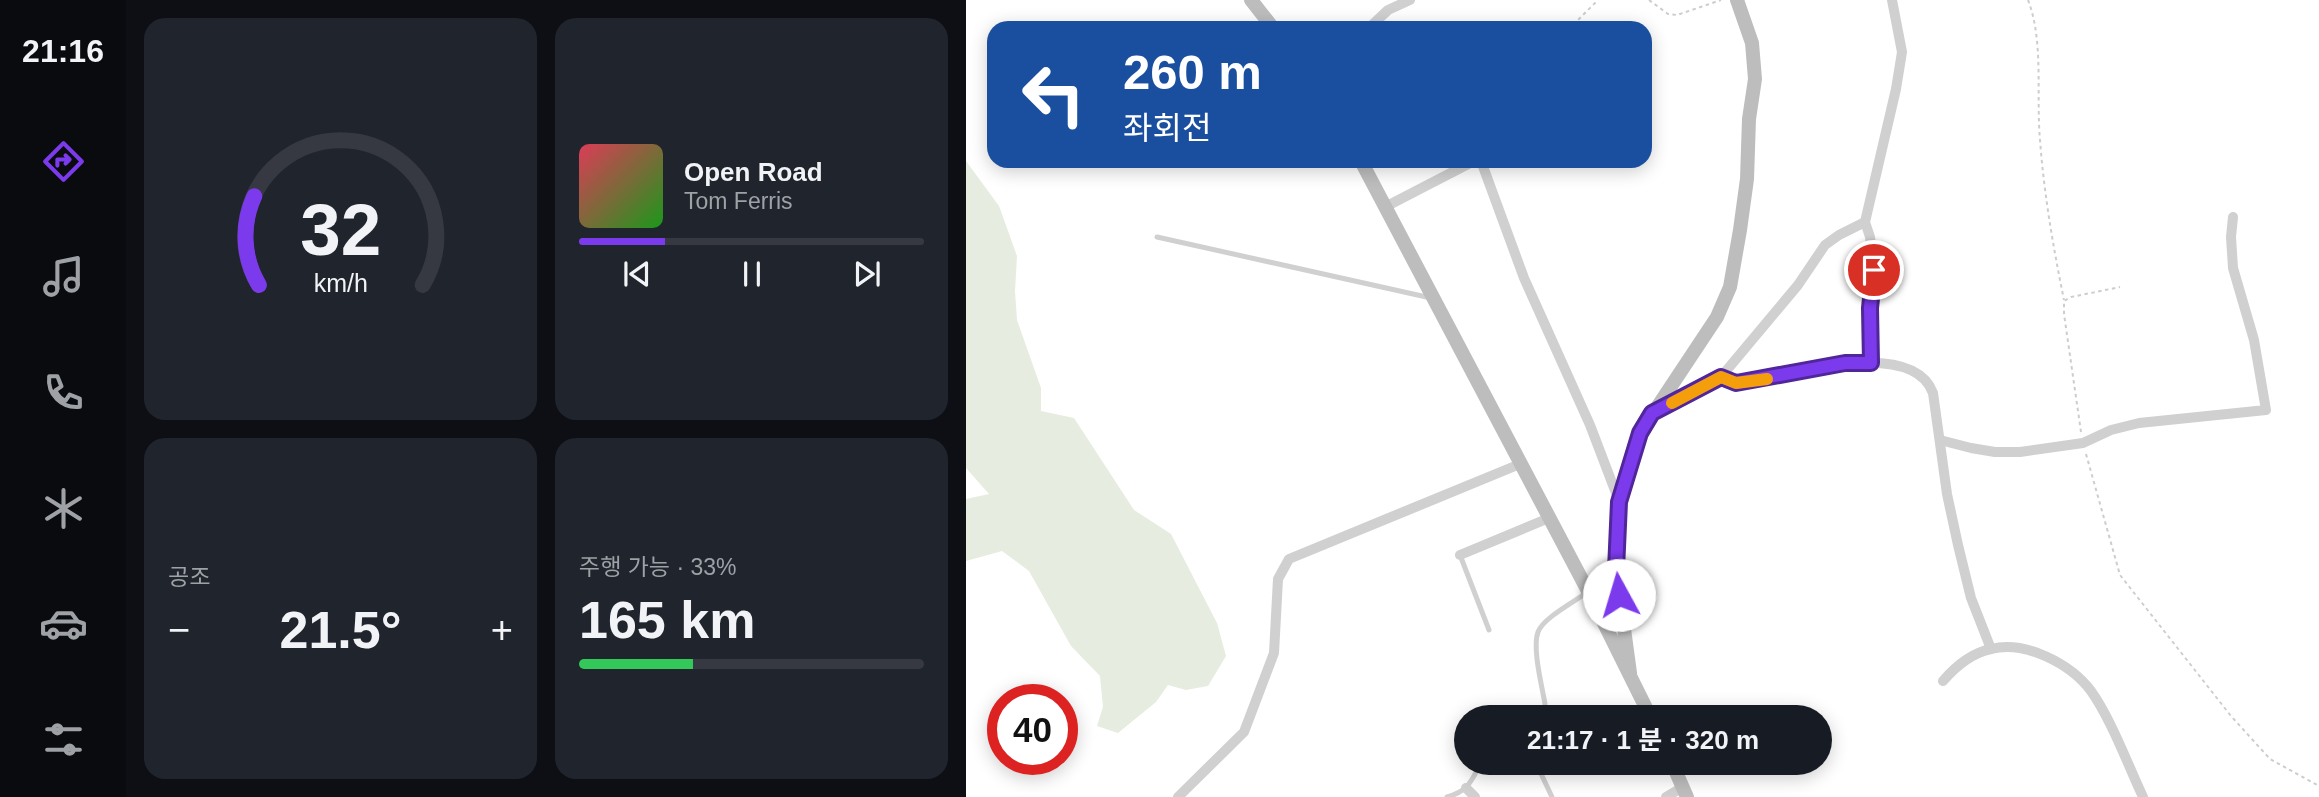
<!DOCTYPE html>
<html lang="ko">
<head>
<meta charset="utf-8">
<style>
	body { margin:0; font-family:Arial,"Noto Sans KR",sans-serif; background:#20242c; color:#f1f3f6; height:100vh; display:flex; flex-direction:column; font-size:26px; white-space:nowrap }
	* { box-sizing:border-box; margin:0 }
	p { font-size:23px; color:#9ea1a6 }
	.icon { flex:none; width:38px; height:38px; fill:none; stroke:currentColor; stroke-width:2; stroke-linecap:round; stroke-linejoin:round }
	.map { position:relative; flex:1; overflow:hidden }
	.drawer { display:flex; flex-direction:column; gap:18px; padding:18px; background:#0d0f14; width:840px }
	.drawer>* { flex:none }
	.banner { position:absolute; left:21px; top:21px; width:665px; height:147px; border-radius:21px; box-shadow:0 4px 18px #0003; background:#1a4fa0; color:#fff; overflow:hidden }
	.speed { position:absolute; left:21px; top:684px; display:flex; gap:14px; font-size:35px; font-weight:700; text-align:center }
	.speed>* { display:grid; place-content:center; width:91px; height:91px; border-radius:50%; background:#171b24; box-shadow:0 4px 18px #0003; line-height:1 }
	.speed .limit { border:10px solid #d22; background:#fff; color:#111 }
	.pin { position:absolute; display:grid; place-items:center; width:60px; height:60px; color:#fff; margin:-30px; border:4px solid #fff; border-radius:50%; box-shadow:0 2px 7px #0007 }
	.me { position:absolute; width:77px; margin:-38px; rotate:354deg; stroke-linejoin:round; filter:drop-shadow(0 0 5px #0008) }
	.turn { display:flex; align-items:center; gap:24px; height:147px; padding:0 21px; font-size:32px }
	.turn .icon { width:91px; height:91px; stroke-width:2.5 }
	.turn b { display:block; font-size:49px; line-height:60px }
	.big { font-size:52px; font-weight:700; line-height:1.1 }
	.drawer .card { flex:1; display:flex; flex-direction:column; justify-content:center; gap:10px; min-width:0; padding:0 24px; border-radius:21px; background:#20242c }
	.drawer .dial { align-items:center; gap:0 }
	.dial svg { height:182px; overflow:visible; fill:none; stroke:#363941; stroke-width:7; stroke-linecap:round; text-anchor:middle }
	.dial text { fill:#f1f3f6; stroke:none }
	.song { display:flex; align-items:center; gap:21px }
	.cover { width:84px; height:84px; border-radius:10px; background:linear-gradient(135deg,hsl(350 70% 55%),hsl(120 70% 35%)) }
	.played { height:7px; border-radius:4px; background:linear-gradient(90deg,#7c3aed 25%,#363941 25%) }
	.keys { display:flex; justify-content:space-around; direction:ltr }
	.heat { display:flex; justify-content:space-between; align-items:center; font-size:38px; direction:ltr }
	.charge { height:10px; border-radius:5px; background:linear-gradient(90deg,#34c759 33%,#363941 0) }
	.drawer .tiles { flex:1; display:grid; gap:18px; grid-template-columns:repeat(2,1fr) }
	.trip { position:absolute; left:488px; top:705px; width:378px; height:70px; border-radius:35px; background:#171b24; box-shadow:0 4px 18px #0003; font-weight:700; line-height:70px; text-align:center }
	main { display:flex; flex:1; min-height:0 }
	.tab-bar { display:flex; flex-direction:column; width:126px; justify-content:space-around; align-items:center; background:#090b0e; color:#9ea1a6 }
	.tab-bar .icon { width:49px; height:49px }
	.tab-bar .current { color:#7c3aed }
	.tab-bar b { font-size:32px; color:#f1f3f6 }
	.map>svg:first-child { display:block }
</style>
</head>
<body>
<main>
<nav class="tab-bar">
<b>21:16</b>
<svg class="icon current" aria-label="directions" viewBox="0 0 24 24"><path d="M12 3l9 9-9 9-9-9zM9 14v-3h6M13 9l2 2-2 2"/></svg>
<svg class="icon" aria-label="music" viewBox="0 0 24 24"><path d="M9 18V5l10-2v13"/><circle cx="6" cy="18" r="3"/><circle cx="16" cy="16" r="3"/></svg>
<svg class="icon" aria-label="phone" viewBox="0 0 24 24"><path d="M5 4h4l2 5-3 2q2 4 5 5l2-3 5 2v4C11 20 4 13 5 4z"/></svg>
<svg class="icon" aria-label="climate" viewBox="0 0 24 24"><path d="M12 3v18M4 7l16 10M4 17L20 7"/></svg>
<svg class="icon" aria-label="car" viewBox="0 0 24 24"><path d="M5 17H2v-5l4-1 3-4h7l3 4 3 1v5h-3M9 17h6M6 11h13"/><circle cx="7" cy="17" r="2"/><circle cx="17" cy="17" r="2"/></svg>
<svg class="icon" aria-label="filters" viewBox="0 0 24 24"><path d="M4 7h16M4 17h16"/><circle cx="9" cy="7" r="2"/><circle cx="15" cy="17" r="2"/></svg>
</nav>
<section class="drawer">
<div class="tiles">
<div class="card dial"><svg viewBox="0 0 100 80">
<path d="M14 69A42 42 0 1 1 86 69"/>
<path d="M14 69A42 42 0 0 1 12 30" stroke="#7c3aed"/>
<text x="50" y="56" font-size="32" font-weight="700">32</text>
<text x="50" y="72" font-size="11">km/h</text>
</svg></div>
<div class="card">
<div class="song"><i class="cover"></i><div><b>Open Road</b><p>Tom Ferris</p></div></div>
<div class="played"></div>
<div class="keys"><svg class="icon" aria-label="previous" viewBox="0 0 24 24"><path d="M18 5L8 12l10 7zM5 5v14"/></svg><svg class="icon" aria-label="pause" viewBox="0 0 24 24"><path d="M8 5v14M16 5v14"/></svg><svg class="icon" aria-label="next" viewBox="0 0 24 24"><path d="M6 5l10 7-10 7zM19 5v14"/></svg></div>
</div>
<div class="card"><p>공조</p>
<div class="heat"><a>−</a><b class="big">21.5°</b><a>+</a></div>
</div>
<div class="card"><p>주행 가능 · 33%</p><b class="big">165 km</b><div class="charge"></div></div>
</div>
</section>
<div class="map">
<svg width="1353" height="797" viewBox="0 0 1353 797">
	<rect width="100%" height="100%" fill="#fff"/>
	<polygon fill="#e6ecdf" points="0,161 33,206 51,256 49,291 51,320 75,388 75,411 108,418 168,510 205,534 251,623 260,656 242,686 220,690 202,685 190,702 152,733 131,726 137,707 134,676 105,646 63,571 36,551 0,561 0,499 23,494 0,468"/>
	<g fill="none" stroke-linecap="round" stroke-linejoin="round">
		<g stroke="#cdcdcd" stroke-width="2" stroke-dasharray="3.5 3.5" stroke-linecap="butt">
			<polyline points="683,0 702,14 711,15 755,0"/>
			<path d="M1062 0C1078 41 1070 96 1074 140 1078 194 1087 246 1098 300"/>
			<polyline points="601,28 610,22 632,0"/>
			<polyline points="1115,432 1098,314 1098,301 1105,297 1154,287"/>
			<polyline points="1120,454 1154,575 1265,716 1304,759 1353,786"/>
		</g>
		<g stroke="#d0d0d0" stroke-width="5">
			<polyline points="191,237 465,298"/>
			<polyline points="494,555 523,630"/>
			<path d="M565 718 568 713 578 710 579 704C576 686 566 648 572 632 577 618 608 602 620 593"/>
			<polyline points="570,763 586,797"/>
			<path d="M481 797C503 791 505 781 515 763"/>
		</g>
		<g stroke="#d0d0d0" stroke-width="10">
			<polyline points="403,28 422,10 444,0"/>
			<polyline points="515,161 558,278 624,425 653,501"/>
			<polyline points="419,207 508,161"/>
			<polyline points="906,363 904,308 908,270 904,237 899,222 930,89 936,52 926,0"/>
			<path d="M755 377 770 383C816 377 946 335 967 393L981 494 992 545 1005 598 1025 649"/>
			<polyline points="691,410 755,377 832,285 859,245 873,235 899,222"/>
			<polyline points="974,440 1005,448 1029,452 1054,452 1117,443 1145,430 1173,423 1300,410 1288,340 1267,268 1265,237 1267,217"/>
			<polyline points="494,555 583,518"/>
			<path d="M977 681C989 667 1006 653 1025 649 1059 640 1105 664 1125 691 1145 719 1162 765 1177 797"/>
			<polyline points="500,788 509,797"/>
			<polyline points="212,797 278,732 308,653 312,579 323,559 554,464"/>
			<polyline points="700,797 717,787"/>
		</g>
		<g stroke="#bdbdbd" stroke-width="14">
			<polyline points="285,0 307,28"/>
			<polyline points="395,161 622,591 685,718"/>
			<polyline points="664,673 650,570 653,502 674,433 751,317 764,287 774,230 781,179 783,119 789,79 786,43 771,0"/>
			<polyline points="706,763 721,797"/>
		</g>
	</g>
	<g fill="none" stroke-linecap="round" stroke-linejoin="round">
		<defs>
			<polyline id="route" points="653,595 650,570 653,502 674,433 686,413 755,377 770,383 879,363 905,363 904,308 908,270"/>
		</defs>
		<use href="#route" stroke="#51269a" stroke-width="18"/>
		<use href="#route" stroke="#7c3aed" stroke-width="12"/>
		<polyline stroke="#f59e0b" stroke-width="12" points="706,403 755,377 770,383 801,379"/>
	</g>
</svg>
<div class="speed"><div class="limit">40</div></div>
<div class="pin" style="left:908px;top:270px;background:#d93025"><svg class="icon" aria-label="arrive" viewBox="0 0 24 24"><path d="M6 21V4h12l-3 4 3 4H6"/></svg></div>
<svg class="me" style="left:653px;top:595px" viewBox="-20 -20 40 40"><circle r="19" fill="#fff"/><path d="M0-13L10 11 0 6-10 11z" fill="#7c3aed"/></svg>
<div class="trip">21:17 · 1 분 · 320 m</div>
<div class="banner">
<div class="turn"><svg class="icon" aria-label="left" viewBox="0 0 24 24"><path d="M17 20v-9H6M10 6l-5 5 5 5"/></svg><div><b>260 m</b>좌회전</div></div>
</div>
</div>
</main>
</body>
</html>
